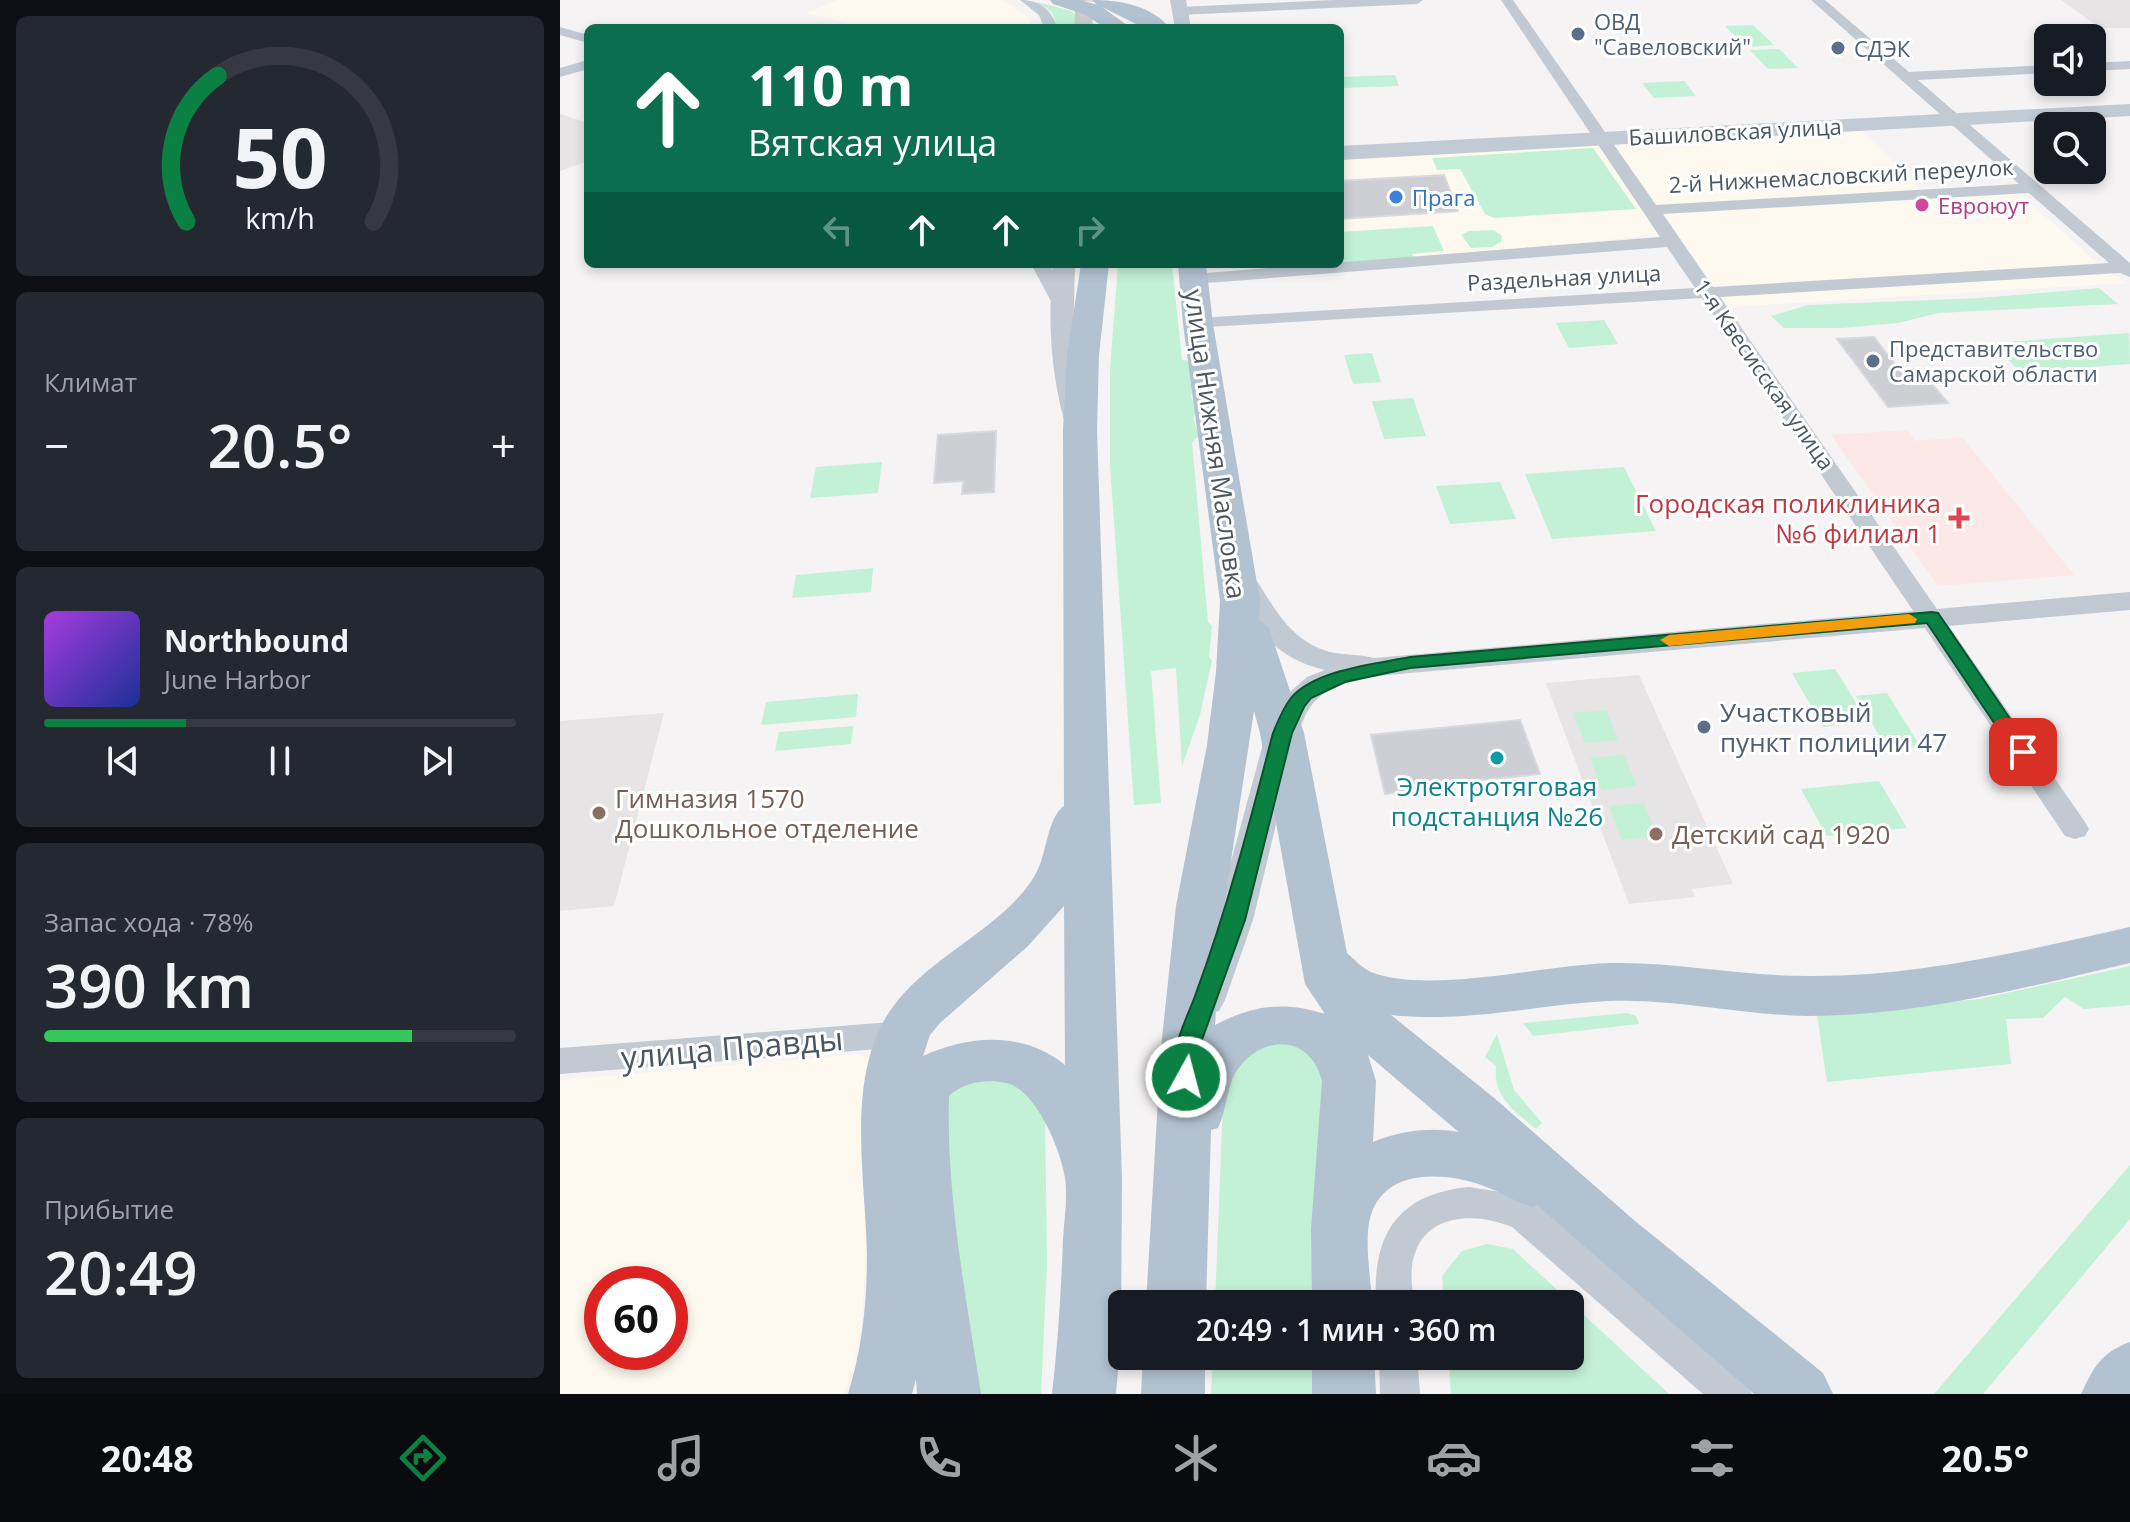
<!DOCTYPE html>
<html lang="ru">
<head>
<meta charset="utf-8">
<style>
	body { margin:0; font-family:"Open Sans",sans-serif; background:#242831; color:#f1f3f6; height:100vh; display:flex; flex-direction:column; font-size:30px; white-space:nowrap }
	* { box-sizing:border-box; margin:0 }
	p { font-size:26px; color:#9ea1a6 }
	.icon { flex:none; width:44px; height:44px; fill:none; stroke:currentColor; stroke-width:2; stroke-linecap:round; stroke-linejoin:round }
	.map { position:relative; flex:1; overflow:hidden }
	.drawer { display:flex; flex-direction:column; gap:16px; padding:16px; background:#0d0f14; width:560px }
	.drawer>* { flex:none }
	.hud { position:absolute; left:24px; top:24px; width:760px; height:244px; border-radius:12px; box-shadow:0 4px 12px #0003; background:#0b6e4f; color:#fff; overflow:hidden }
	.controls { position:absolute; left:1474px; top:24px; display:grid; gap:16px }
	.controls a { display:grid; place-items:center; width:72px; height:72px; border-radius:12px; background:#171b24; box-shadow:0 4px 12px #0003; font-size:40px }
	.speed { position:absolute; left:24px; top:1266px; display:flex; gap:16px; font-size:40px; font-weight:700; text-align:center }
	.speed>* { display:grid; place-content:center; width:104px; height:104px; border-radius:50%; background:#171b24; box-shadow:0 4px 12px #0003; line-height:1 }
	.speed .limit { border:12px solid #d22; background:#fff; color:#111 }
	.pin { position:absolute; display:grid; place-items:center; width:68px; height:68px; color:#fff; margin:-34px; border-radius:16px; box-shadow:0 4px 12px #0006 }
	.me { position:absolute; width:88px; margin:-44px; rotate:7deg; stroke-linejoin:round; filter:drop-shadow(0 0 6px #0008) }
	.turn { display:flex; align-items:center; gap:28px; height:168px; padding:0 32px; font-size:36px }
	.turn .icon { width:104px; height:104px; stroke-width:2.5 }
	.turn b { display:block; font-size:56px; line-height:68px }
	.lanes { display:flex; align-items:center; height:76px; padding:0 32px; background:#0003; justify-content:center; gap:40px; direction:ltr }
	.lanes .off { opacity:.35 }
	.big { font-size:60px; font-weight:600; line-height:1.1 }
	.drawer .card { flex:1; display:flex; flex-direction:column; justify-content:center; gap:12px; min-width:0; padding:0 28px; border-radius:12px; background:#242831 }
	.drawer .dial { align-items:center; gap:0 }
	.dial svg { height:208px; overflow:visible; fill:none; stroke:#363941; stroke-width:7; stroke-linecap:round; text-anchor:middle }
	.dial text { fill:#f1f3f6; stroke:none }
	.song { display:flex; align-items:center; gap:24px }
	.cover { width:96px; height:96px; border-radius:12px; background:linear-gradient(135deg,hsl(280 70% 55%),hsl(230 70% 35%)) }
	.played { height:8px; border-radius:4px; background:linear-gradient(90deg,#0b8043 30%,#363941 30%) }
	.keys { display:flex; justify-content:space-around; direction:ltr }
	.heat { display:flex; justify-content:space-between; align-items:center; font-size:44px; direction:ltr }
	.charge { height:12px; border-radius:6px; background:linear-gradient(90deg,#34c759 78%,#363941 0) }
	.trip { position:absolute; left:548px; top:1290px; width:476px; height:80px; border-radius:12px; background:#171b24; box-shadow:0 4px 12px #0003; font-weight:600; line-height:80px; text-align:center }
	.menu { display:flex; height:128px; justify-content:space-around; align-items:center; background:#090b0e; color:#9ea1a6 }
	.menu .icon { width:56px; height:56px }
	.menu .selected { color:#0b8043 }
	.menu b { font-size:36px; color:#f1f3f6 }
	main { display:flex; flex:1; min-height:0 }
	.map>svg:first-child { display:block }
</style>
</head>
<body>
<main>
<section class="drawer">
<div class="card dial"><svg viewBox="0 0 100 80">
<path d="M14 69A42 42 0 1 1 86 69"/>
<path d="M14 69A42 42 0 0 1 26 13" stroke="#0b8043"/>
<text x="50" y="56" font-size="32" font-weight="700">50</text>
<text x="50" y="72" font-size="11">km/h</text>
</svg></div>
<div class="card"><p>Климат</p>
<div class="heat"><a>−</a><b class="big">20.5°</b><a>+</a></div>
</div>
<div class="card">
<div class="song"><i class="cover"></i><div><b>Northbound</b><p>June Harbor</p></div></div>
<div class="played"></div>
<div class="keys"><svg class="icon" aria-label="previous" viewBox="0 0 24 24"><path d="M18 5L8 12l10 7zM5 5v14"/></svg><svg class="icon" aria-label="pause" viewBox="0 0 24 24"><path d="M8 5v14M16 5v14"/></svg><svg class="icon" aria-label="next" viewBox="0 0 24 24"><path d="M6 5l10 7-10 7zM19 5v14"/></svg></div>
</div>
<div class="card"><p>Запас хода · 78%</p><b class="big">390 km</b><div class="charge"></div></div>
<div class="card"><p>Прибытие</p><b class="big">20:49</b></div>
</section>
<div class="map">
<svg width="1570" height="1394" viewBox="0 0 1570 1394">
	<rect width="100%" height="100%" fill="#f5f3f3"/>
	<g fill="#fdf9ef" fill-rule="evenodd">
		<polygon points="277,0 443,0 471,20 468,27 396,28 295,25 247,13"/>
		<polygon points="1301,130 1360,189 1449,184 1534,260 1566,283 1169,307 1056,148 1066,142"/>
		<polygon points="1039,143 1102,235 780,264 780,159"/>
		<path d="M298 1054 313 1058V1113L302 1324 293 1369 283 1394H0V1080ZM42 1284H110V1352H42Z"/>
	</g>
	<g fill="#e6e4e5">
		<polygon points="1501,0 1570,0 1570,28 1540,28"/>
		<polygon points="0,114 28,123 28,161 0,171"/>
		<polygon points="1079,675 1173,884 1132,889 1135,897 1069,904 986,683"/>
		<polygon points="104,713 54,906 0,911 0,721"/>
	</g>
	<polygon fill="#fce8e6" points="1347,430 1356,441 1402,437 1514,575 1378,586 1271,435"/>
	<g fill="#c3f1d5">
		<polygon points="477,2 508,10 542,28 498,28 492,12"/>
		<polygon points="1193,25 1214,45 1186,47 1165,26"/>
		<polygon points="1219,49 1238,68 1208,69 1190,50"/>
		<polygon points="835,75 839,86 784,88 781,77"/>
		<polygon points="1124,81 1136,96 1094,98 1082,83"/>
		<polygon points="1033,148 1076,209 934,218 925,214 900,169 877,170 872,158"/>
		<polygon points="873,226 884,251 852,254 855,259 780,264 780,232"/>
		<polygon points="934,230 942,236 941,242 932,247 911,248 901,235 909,231"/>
		<path d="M558 264H612L622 360 629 361C633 372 634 386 631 397L637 409 633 418 639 436 632 442 648 622 652 626 649 657 652 661 640 715 622 766 616 668 591 671 601 803 574 805 550 465V370Z"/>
		<polygon points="1539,288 1558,304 1378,313 1338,323 1282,328 1224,328 1211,316 1248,305 1420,298"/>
		<polygon points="1044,320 1058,344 1009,348 996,323"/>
		<polygon points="1569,333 1570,364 1460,372 1432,343"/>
		<polygon points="812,353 821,382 793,384 784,355"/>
		<polygon points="853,398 866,436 824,439 812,401"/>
		<polygon points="322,462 318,493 250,498 256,467"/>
		<polygon points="1064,467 1096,531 992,539 965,474"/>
		<polygon points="940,482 956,519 890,524 876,486"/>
		<polygon points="313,568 311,592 232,598 236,575"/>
		<polygon points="1275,669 1308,722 1263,727 1232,673"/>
		<polygon points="1327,693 1360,746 1327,749 1296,696"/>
		<polygon points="298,694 296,717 201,725 206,702"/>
		<polygon points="1046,710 1058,740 1025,743 1013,713"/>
		<polygon points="293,726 291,744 215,751 219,732"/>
		<polygon points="1064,755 1077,786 1042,790 1030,758"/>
		<polygon points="1319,781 1347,828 1267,836 1241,789"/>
		<polygon points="1084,803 1097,836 1062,840 1049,806"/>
		<polygon points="1570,966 1570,1005 1524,1009 1505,997 1483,1018 1446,1019 1451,1064 1267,1082 1257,1015 1419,999"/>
		<polygon points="1067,1013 1076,1016 1079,1024 973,1036 963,1023"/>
		<path d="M937 1034 954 1090 982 1123 976 1129C954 1111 933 1097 936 1066L925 1057Z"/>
		<polygon points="711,1037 767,1059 754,1304 655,1304 664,1077"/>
		<polygon points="399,1080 452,1080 485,1113 487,1265 481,1394 417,1394 372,1129 381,1091"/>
		<polygon points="1570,1165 1570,1219 1423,1394 1374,1394"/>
		<polygon points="927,1244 953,1249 1109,1394 891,1394 888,1356 1010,1356 1010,1304 884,1304 882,1276 902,1251"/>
		<polygon points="653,1356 755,1356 755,1394 651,1394"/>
	</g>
	<g fill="#cdcfd5" stroke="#d7d9de" stroke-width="2">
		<polygon points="884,175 898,211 780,219 780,181"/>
		<polygon points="1314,337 1351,385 1372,384 1388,403 1328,407 1277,339"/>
		<polygon points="436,431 434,492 402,494 403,481 374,483 378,435"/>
		<polygon points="960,720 980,774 874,785 875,789 825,794 811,735"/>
	</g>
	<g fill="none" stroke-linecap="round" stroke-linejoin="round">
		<polyline stroke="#caccce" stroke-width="18" stroke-dasharray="18 9" stroke-linecap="butt" points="523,28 525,0"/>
		<g fill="#c1cad2" fill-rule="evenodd">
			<path d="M460 0C481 0 490 9 498 28H484L479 15Z"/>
			<polygon points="773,0 863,0 857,4 620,15 613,11 620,7"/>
			<path d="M941 0H953L1096 205 1459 184 1251 0H1265L1349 72 1488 65V73L1358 80 1570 263V277L1560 273 1160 297 1525 822 1529 829 1525 836 1515 839 1505 836 1142 298 631 328 629 324 631 320 638 318 1135 288 1107 247 634 284 625 279 634 274 1100 237ZM1469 193 1549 263 1153 287 1103 214Z"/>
			<polygon points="0,27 28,35 28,43 0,35"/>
			<polygon points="28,60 28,69 0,77 0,68"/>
			<polygon points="1570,61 1570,69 1532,71 1532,63"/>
			<polygon points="471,264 489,264 508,299 506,303 492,303"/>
			<polygon points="344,1021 355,1025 360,1034 355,1043 344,1047 0,1074 0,1048"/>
			<path d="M909 1187 947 1193 978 1205 1186 1381 1192 1394H1143L952 1227C918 1213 869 1212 855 1253 849 1269 852 1288 854 1304H816C812 1235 837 1194 909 1187Z"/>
			<polygon points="819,1356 857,1356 860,1394 820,1394"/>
		</g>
		<g fill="#c1cad2" fill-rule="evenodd">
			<polygon points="610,0 626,0 631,28 615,28"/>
			<path d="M493 264H515L513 342 530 420 526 425H508L504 420C490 367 488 318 493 264Z"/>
			<path d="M678 565 688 568C712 601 726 640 770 652 784 655 799 654 814 658L1570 592V610L850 673C818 676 768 678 749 709 744 716 742 725 738 733L693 920 665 1000 659 1011 645 1015 631 1011 625 1000 655 920 706 733 725 696 747 677 765 670C711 658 688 619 663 574L668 568Z"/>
		</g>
		<polygon fill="#c1cbd6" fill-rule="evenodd" points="1570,104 1570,116 780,160 780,146"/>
		<g fill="#b3c2d1" fill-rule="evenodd">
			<path d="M490 0H521L537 5 532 0C559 0 591 5 610 28H584L542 7 571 28H545L526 15 493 4Z"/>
			<path d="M521 264H549L539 355 537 430 562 1179 561 1335 556 1394H492C498 1343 501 1292 503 1240 504 1220 508 1198 505 1178 501 1151 476 1089 446 1083 426 1079 404 1082 389 1096 386 1195 406 1296 421 1394H357L356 1379 352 1394H288C302 1349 307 1304 307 1256 306 1179 284 1075 332 1008 362 966 414 941 451 905 461 895 471 884 477 871 487 853 487 818 504 806L503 430 507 355ZM504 906 505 1065C464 1031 409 1035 363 1056L370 1035 380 1023 467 947Z"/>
			<path d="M618 264H646L653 324 700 601 699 619 709 628 744 733 787 953C795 960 802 968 811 972 870 995 987 964 1053 963 1118 962 1182 976 1247 976 1356 977 1464 951 1570 927V963C1464 988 1357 1016 1248 1016 1181 1015 1115 998 1048 1001 975 1005 905 1023 831 1015L933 1097 1075 1221 1263 1373 1273 1394H1194L977 1205 972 1207C954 1201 939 1191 921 1185 880 1171 819 1169 809 1223 805 1248 811 1279 812 1304H752L751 1229 762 1081C751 1036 704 1033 678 1069 667 1083 667 1110 658 1128L651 1130 646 1304H586L601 1048 616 906 647 745 656 672 660 601 623 324ZM694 711 700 733 745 984 765 1014C725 1001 692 1005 655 1025L664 906ZM808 1055 895 1129 899 1132C870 1127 840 1131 813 1142L816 1081Z"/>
			<path d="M1570 1342V1394H1521C1534 1366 1541 1353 1570 1342Z"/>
			<polygon points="583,1356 645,1356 645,1394 581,1394"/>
			<polygon points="752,1356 814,1356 816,1394 752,1394"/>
		</g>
	</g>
	<path fill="#0b8043" stroke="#07532c" stroke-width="2" d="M1372 612 1378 613 1470 748 1473 752 1470 757H1457L1367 623 850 668 785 682 751 698 744 707 732 733 685 920 639 1048 638 1077 634 1084 626 1087 618 1084C605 1058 626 1021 635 996 667 910 690 822 713 733 718 721 723 708 731 698 754 670 815 664 850 657Z"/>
	<polygon fill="#f59e0b" points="1349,614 1357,619 1355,623 1109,646 1100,640 1109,635"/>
	<g fill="#5c6f8a" stroke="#fff" stroke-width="3">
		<circle cx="1018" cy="34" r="8"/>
		<circle cx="1278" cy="48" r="8"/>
		<circle cx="1313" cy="361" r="8"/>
		<circle cx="1144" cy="727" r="8"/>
	</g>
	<circle fill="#3f7fe0" stroke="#fff" stroke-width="3" cx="836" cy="197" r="8"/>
	<circle fill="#d1479c" stroke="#fff" stroke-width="3" cx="1362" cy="205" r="8"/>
	<path fill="#e0444e" stroke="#fff" stroke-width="3" d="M1395 506h8v8h8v8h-8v8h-8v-8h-8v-8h8z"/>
	<circle fill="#0f9aa8" stroke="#fff" stroke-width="3" cx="937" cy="758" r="8"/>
	<g fill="#8d6e63" stroke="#fff" stroke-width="3">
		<circle cx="39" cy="813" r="8"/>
		<circle cx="1096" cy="834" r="8"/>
	</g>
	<g text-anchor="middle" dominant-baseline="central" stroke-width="6" stroke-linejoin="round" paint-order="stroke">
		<g font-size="22" fill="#4e5e75" stroke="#fff" text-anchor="start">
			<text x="1034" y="21">ОВД<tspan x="1034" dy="25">"Савеловский"</tspan></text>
			<text x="1294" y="48">СДЭК</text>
			<text x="1329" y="348">Представительство<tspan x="1329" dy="25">Самарской области</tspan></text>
		</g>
		<g font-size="22" fill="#4a5661" stroke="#fff">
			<text transform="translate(1175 131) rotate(-3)">Башиловская улица</text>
			<text transform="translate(1281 175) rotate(-3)">2-й Нижнемасловский переулок</text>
			<text transform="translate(1004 277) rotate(-3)">Раздельная улица</text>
			<text transform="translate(1205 374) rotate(55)">1-я Квесисская улица</text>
		</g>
		<g font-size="22" fill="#366cbe" stroke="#fff" text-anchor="start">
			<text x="852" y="197">Прага</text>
		</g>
		<g font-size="22" fill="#b23c85" stroke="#fff" text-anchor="start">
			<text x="1378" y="205">Евроюут</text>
		</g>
		<g font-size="26" fill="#4a5661" stroke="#fff">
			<text transform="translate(656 444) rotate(82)">улица Нижняя Масловка</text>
		</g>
		<g font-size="26" fill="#be3a42" stroke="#fff" text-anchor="end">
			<text x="1381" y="503">Городская поликлиника<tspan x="1381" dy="30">№6 филиал 1</tspan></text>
		</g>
		<g font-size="26" fill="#4e5e75" stroke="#fff" text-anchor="start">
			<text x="1160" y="712">Участковый<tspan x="1160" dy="30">пункт полиции 47</tspan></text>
		</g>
		<g font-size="26" fill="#0d838f" stroke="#fff">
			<text x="937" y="786">Электротяговая<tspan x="937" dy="30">подстанция №26</tspan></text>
		</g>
		<g font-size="26" fill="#785e54" stroke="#fff" text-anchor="start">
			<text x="55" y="798">Гимназия 1570<tspan x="55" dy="30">Дошкольное отделение</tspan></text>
			<text x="1112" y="834">Детский сад 1920</text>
		</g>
		<g font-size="32" fill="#4a5661" stroke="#fff">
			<text transform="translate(172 1047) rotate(-5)">улица Правды</text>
		</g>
	</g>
</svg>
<div class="controls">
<a><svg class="icon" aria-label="sound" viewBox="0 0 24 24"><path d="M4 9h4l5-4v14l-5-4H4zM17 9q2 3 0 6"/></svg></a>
<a><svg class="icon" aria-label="search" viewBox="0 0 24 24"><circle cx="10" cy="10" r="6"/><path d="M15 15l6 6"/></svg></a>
</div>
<div class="speed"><div class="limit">60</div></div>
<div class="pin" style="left:1463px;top:752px;background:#d93025"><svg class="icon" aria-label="arrive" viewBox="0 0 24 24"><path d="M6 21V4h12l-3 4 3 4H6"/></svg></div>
<svg class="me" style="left:626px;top:1077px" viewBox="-20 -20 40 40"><circle r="17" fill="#0b8043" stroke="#fff" stroke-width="3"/><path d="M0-11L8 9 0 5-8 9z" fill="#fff"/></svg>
<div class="trip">20:49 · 1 мин · 360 m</div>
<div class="hud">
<div class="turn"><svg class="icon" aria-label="ahead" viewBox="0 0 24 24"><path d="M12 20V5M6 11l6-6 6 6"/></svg><div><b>110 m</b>Вятская улица</div></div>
<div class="lanes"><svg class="icon off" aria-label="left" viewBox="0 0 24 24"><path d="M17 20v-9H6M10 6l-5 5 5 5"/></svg><svg class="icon" aria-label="ahead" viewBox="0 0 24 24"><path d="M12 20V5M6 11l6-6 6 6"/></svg><svg class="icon" aria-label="ahead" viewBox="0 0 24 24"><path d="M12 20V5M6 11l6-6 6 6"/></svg><svg class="icon off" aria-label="right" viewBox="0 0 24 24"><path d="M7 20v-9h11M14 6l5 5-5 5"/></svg></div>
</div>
</div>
</main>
<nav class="menu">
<b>20:48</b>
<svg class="icon selected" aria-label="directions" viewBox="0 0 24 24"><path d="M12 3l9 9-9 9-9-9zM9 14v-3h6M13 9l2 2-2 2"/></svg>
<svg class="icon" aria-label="music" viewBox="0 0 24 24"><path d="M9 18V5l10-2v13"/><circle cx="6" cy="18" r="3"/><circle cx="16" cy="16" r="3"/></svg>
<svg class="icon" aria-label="phone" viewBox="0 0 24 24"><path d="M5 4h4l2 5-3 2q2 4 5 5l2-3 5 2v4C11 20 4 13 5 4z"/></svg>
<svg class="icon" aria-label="climate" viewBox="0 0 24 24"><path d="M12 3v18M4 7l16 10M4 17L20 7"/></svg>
<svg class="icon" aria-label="car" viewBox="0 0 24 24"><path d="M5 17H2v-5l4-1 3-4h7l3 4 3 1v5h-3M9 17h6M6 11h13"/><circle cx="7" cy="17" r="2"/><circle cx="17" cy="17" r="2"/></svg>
<svg class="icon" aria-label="filters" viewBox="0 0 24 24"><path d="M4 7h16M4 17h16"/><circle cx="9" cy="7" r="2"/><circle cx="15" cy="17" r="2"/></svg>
<b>20.5°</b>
</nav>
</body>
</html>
